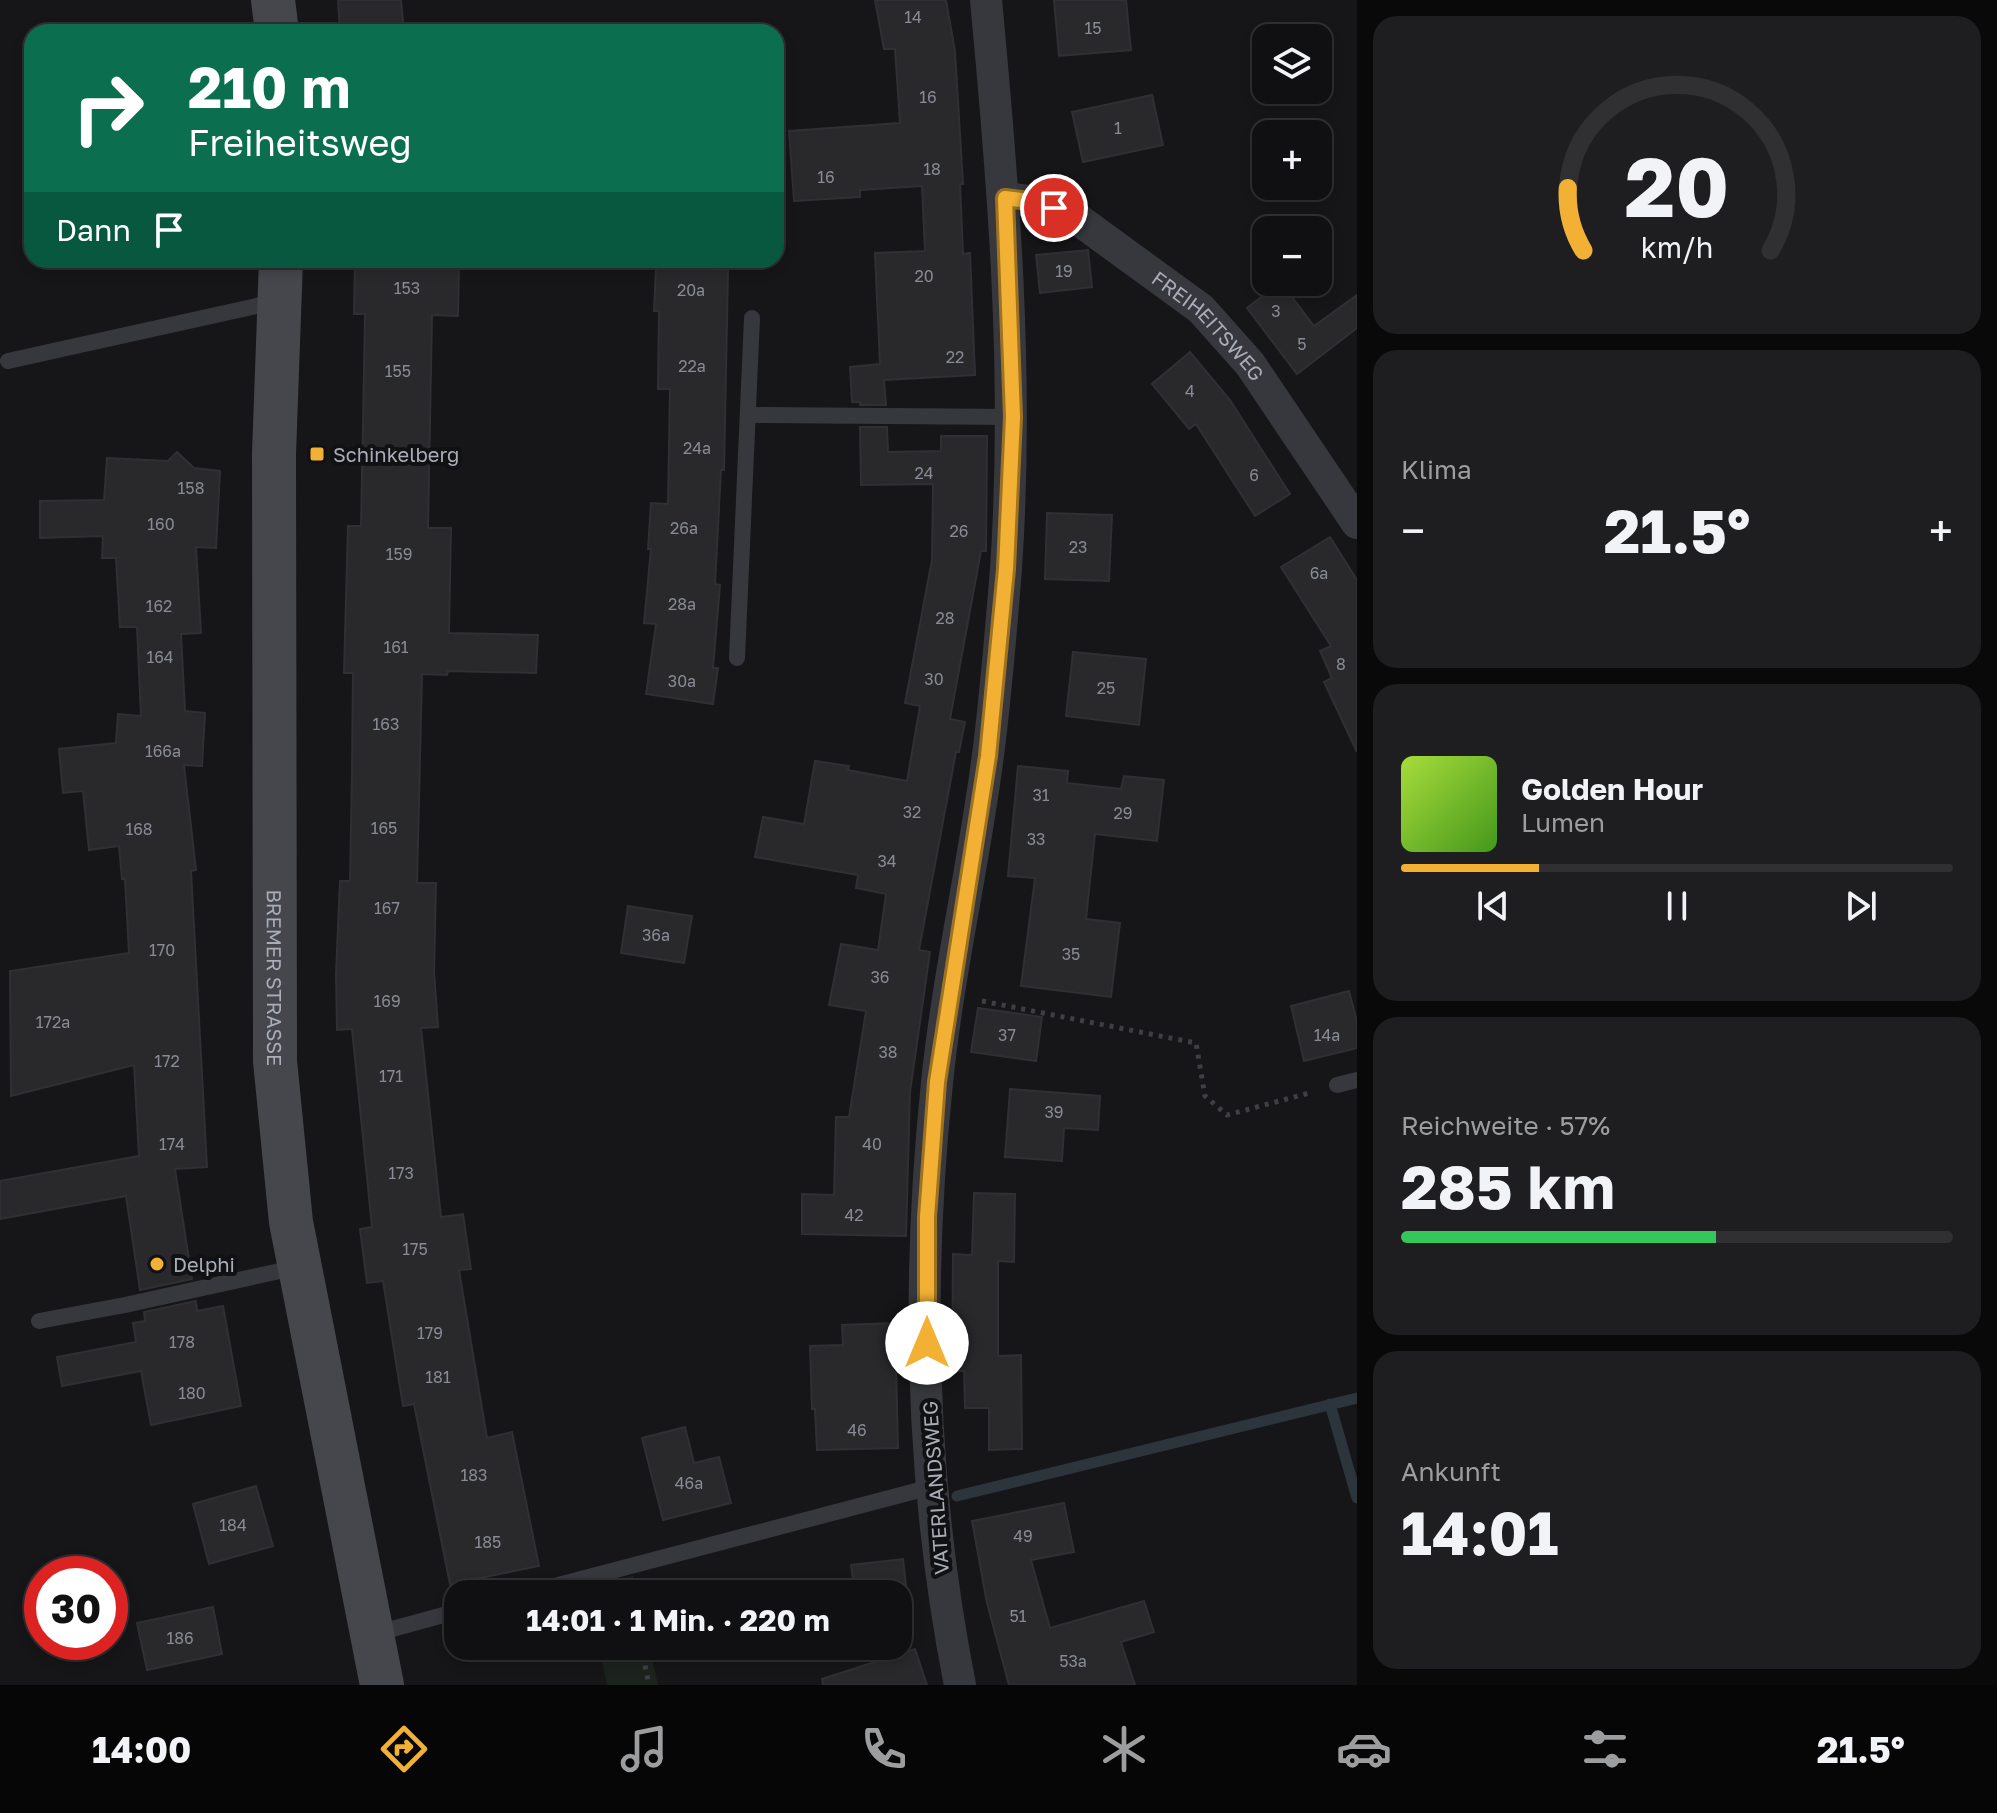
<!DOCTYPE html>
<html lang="de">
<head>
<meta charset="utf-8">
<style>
	body { margin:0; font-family:"Golos Text",sans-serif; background:#1e1e20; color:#f1f3f6; height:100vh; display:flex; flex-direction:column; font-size:30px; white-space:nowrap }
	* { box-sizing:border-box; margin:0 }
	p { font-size:26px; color:#9c9d9f }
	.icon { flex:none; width:44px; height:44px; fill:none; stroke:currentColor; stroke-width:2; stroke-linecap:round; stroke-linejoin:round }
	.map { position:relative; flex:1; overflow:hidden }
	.details { display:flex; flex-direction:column; gap:16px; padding:16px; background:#09090a; width:640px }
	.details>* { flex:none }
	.top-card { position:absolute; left:24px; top:24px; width:760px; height:244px; border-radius:24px; box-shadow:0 4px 12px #0003,0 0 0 2px #303032; background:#0b6e4f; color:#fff; overflow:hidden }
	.tools { position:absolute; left:1252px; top:24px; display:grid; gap:16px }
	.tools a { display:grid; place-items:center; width:80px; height:80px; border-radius:16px; background:#101012; box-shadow:0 4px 12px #0003,0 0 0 2px #303032; font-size:40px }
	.speed { position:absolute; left:24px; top:1556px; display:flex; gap:16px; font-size:40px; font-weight:700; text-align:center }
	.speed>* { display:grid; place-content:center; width:104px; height:104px; border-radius:50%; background:#101012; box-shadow:0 4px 12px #0003,0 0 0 2px #303032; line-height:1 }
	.speed .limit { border:12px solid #d22; background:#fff; color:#111 }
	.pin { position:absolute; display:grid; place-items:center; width:68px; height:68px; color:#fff; margin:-34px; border:4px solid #fff; border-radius:50%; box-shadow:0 2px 8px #0007 }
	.me { position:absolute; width:88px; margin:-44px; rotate:0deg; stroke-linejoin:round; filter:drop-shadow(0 0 6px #0008) }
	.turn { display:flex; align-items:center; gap:28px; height:168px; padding:0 32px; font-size:36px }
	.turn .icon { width:104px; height:104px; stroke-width:2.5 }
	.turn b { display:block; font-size:56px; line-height:68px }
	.then { display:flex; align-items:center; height:76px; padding:0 32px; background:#0003; gap:16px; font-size:30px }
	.big { font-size:60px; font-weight:700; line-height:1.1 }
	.details .tile { flex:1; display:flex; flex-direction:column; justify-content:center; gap:12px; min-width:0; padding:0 28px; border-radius:24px; background:#1e1e20 }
	.details .dial { align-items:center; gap:0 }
	.dial svg { height:208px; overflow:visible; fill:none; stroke:#303032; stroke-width:7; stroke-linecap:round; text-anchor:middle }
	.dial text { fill:#f1f3f6; stroke:none }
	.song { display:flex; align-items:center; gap:24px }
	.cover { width:96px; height:96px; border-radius:12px; background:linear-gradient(135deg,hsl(80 70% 55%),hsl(100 70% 35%)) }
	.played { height:8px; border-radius:4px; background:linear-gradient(90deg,#f2b134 25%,#303032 25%) }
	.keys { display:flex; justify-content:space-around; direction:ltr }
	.heat { display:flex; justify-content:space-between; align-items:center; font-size:44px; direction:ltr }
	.charge { height:12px; border-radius:6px; background:linear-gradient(90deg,#34c759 57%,#303032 0) }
	.trip { position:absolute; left:444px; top:1580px; width:468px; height:80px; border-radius:24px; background:#101012; box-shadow:0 4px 12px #0003,0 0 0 2px #303032; font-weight:700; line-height:80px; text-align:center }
	.tabs { display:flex; height:128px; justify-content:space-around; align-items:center; background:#060607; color:#9c9d9f }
	.tabs .icon { width:56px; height:56px }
	.tabs .current { color:#f2b134 }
	.tabs b { font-size:36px; color:#f1f3f6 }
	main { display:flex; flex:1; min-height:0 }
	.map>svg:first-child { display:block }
</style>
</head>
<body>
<main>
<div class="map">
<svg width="1357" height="1685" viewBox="0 0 1357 1685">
	<rect width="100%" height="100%" fill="#161618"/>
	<g fill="#1c231d">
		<polygon points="633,1576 637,1594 589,1594 588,1589"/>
		<polygon points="599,1646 649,1646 658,1685 607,1685"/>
	</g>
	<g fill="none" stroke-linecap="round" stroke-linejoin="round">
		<g stroke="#2c353c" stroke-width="11">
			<polyline points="1330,1404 1357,1498"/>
			<polyline points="957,1496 1357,1398"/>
		</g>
	</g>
	<g fill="#29292c" stroke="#303034" stroke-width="2">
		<polygon points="338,0 401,0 404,32 340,32"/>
		<polygon points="875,0 946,0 955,51 963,184 960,184 963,254 970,253 975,375 884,380 886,405 860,405 860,402 852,402 850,367 880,364 875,253 925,251 922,186 860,190 860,197 794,201 789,131 900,123 895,49 884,49"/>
		<polygon points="1054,0 1126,0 1131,50 1059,56"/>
		<polygon points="1152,95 1163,145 1083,162 1072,112"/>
		<polygon points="1088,250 1092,287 1040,293 1036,255"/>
		<polygon points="355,260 459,262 458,316 432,315 428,528 451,528 449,633 538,635 536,673 448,671 447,675 422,674 417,883 436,883 434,972 438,1027 421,1028 441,1217 463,1214 471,1269 459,1270 487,1438 512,1432 539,1566 450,1584 414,1404 403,1406 383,1281 367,1283 360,1229 372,1227 352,1029 337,1030 336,974 340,881 350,881 352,773 353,673 344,673 348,526 361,526 363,426 365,314 354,314"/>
		<polygon points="656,268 728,270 724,470 721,470 715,584 720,585 713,668 718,668 713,704 646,694 656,624 644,623 651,549 648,549 651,503 668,504 670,389 658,389 659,311 654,311"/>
		<polygon points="1281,282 1314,326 1357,295 1357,328 1297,374 1247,308"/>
		<polygon points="1190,352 1230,400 1290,494 1255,516 1196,424 1189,429 1152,384"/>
		<polygon points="860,427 887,427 888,452 941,451 941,436 987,436 986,551 981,551 950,719 965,722 959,752 956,752 919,950 930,952 910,1092 906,1236 802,1234 802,1194 834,1195 836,1117 849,1117 866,1011 829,1005 841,944 878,950 886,894 856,888 858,875 755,857 763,817 804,824 815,761 849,766 848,770 907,781 920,706 905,703 932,560 933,484 861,485"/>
		<polygon points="177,452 194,468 220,471 216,548 196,547 201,633 181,634 185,711 205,713 202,766 184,765 196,870 191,871 207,1167 175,1169 192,1279 140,1290 126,1196 0,1219 0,1181 139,1156 134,1065 11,1096 10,971 129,953 125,879 122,879 119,846 89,850 83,791 63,793 59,749 116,743 118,714 141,716 137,627 120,627 116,558 102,558 103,536 40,538 40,501 104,500 107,458 168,461"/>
		<polygon points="1047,513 1112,515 1109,581 1045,579"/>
		<polygon points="1330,537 1357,580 1357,752 1324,682 1332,678 1320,651 1331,646 1281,567"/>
		<polygon points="1073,652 1146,659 1139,725 1066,716"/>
		<polygon points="1018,766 1068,771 1067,783 1121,789 1124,776 1164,780 1157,841 1095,834 1086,919 1120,923 1111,997 1021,986 1035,878 1008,876"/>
		<polygon points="628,906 692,916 684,963 621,953"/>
		<polygon points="1349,991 1357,1022 1357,1048 1304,1061 1291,1006"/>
		<polygon points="978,1008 1042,1017 1036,1061 971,1052"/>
		<polygon points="1010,1089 1100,1096 1098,1130 1064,1128 1062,1161 1005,1157"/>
		<polygon points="974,1193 1015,1194 1014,1262 998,1261 998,1356 1021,1355 1022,1449 989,1450 989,1408 965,1408 964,1371 952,1371 953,1254 972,1255"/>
		<polygon points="196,1301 197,1311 223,1306 241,1406 151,1425 141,1371 62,1386 57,1357 136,1342 133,1323 145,1321 144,1312"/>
		<polygon points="895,1323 898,1448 817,1450 815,1409 812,1409 810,1346 843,1345 842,1325"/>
		<polygon points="685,1427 694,1463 719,1457 731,1503 663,1520 642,1438"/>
		<polygon points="256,1486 273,1546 209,1564 193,1504"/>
		<polygon points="1064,1503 1074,1552 1031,1560 1050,1628 1144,1601 1154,1632 1121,1642 1135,1685 1009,1685 987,1603 972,1521"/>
		<polygon points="903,1559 907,1594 855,1594 851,1565"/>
		<polygon points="213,1607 222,1654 147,1670 137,1623"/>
		<polygon points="915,1649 927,1685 823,1685 822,1679"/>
	</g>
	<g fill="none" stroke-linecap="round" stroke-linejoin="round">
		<g stroke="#3d3f44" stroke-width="5" stroke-dasharray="4 6" stroke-linecap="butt">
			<polyline points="982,1001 1196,1043 1205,1096 1227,1115 1313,1092"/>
			<polyline points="641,1646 649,1685"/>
		</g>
		<g stroke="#37383d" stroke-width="16">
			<polyline points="8,361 279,301"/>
			<polyline points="748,415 1013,417"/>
			<polyline points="737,658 752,318"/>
			<polyline points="1337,1085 1357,1080"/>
			<polyline points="39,1321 125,1305 298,1267"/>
			<polyline points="524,1594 931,1487"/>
			<polyline points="374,1634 458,1611"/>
		</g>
		<g stroke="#37383d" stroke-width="32">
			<path id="s1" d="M1005 198 1037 202 1072 215 1201 309 1250 364 1357 523"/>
			<path d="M960 1685C921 1488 916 1283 937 1083 948 973 974 865 988 755 996 694 1001 631 1006 569 1019 377 1004 191 986 0"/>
		</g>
		<g stroke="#45474d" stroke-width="44">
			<polyline points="273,0 277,32"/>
			<path id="s2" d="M281 260 274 454 275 1061 291 1222 382 1685"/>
		</g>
	</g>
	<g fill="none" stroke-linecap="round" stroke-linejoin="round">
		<defs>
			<polyline id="route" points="927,1343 927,1217 937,1082 988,756 1006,569 1013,417 1005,198 1037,202 1054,208"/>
		</defs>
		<use href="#route" stroke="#9d7322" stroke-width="20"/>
		<use href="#route" stroke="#f2b134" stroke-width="14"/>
	</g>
	<g fill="#f2b134" stroke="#111113" stroke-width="3">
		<rect x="309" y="446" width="16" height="16" rx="4"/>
		<circle cx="157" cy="1264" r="8"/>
	</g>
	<g text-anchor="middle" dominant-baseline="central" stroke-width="8" stroke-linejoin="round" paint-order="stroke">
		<g font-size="16" fill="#888b94">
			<text x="913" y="17">14</text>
			<text x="1093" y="28">15</text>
			<text x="928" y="97">16</text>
			<text x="1118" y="128">1</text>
			<text x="932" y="169">18</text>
			<text x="826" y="177">16</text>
			<text x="1064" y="271">19</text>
			<text x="924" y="276">20</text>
			<text x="407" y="288">153</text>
			<text x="691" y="290">20a</text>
			<text x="1276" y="311">3</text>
			<text x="1302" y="344">5</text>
			<text x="955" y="357">22</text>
			<text x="692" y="366">22a</text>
			<text x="398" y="371">155</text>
			<text x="1190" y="391">4</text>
			<text x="697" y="448">24a</text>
			<text x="924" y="473">24</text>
			<text x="1254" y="475">6</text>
			<text x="191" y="488">158</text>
			<text x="161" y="524">160</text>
			<text x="684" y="528">26a</text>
			<text x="959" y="531">26</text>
			<text x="1078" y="547">23</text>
			<text x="399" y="554">159</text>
			<text x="1319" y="573">6a</text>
			<text x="682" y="604">28a</text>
			<text x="159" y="606">162</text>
			<text x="945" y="618">28</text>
			<text x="396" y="647">161</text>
			<text x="160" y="657">164</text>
			<text x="1341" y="664">8</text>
			<text x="934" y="679">30</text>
			<text x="682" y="681">30a</text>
			<text x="1106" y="688">25</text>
			<text x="386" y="724">163</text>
			<text x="163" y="751">166a</text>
			<text x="1041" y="795">31</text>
			<text x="912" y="812">32</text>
			<text x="1123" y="813">29</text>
			<text x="384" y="828">165</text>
			<text x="139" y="829">168</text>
			<text x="1036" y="839">33</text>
			<text x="887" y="861">34</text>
			<text x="387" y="908">167</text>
			<text x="656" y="935">36a</text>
			<text x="162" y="950">170</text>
			<text x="1071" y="954">35</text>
			<text x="880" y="977">36</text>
			<text x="387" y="1001">169</text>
			<text x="53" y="1022">172a</text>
			<text x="1007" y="1035">37</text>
			<text x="1327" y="1035">14a</text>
			<text x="888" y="1052">38</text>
			<text x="167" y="1061">172</text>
			<text x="391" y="1076">171</text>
			<text x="1054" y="1112">39</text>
			<text x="172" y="1144">174</text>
			<text x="872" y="1144">40</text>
			<text x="401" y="1173">173</text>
			<text x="854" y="1215">42</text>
			<text x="415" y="1249">175</text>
			<text x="430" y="1333">179</text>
			<text x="182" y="1342">178</text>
			<text x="438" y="1377">181</text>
			<text x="192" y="1393">180</text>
			<text x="857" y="1430">46</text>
			<text x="474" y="1475">183</text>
			<text x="689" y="1483">46a</text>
			<text x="233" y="1525">184</text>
			<text x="1023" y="1536">49</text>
			<text x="488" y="1542">185</text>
			<text x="1018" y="1616">51</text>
			<text x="180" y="1638">186</text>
			<text x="1073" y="1661">53a</text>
		</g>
		<g font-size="20" fill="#a8adb8" stroke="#111113">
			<text stroke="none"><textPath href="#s1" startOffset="246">FREIHEITSWEG</textPath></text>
			<text stroke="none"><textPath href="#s2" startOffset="718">BREMER STRASSE</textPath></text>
			<text transform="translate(935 1488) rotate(-94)">VATERLANDSWEG</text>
		</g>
		<g font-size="20" fill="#a8adb8" stroke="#111113" text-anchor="start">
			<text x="333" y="454">Schinkelberg</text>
			<text x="173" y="1264">Delphi</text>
		</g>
	</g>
</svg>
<div class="tools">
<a><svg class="icon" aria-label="layers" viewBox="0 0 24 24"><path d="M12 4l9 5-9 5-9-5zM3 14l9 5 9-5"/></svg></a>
<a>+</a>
<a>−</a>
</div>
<div class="speed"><div class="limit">30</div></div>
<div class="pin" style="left:1054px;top:208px;background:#d93025"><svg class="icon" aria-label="arrive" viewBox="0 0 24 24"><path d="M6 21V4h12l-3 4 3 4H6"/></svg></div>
<svg class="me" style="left:927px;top:1343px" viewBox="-20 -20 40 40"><circle r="19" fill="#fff"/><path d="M0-13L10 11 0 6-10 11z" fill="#f2b134"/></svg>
<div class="trip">14:01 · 1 Min. · 220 m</div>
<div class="top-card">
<div class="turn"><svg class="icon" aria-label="right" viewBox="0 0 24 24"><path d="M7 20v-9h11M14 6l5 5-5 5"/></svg><div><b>210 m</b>Freiheitsweg</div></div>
<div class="then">Dann<svg class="icon" aria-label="arrive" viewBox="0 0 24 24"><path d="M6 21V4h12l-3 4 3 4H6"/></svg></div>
</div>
</div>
<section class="details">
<div class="tile dial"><svg viewBox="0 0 100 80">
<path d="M14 69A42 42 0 1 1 86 69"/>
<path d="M14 69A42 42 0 0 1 8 45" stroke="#f2b134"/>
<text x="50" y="56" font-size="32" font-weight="700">20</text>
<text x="50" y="72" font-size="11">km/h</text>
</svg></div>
<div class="tile"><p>Klima</p>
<div class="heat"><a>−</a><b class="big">21.5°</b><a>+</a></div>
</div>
<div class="tile">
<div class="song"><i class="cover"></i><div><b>Golden Hour</b><p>Lumen</p></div></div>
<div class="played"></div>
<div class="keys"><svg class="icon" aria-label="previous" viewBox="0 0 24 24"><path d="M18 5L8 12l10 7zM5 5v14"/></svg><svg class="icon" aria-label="pause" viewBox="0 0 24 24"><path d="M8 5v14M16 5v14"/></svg><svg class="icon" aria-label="next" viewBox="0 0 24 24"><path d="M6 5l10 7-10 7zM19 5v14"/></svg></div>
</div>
<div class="tile"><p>Reichweite · 57%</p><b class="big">285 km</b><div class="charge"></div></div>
<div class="tile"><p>Ankunft</p><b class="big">14:01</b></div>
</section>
</main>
<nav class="tabs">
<b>14:00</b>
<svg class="icon current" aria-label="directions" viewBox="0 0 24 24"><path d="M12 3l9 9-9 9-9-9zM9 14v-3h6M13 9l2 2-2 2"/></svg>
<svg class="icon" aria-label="music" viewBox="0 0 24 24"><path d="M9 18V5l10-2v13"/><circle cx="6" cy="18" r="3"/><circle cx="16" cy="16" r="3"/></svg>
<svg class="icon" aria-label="phone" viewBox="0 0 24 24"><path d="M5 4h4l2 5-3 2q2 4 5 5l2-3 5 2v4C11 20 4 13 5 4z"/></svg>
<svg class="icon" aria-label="climate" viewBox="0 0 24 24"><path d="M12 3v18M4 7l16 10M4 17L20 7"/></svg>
<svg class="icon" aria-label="car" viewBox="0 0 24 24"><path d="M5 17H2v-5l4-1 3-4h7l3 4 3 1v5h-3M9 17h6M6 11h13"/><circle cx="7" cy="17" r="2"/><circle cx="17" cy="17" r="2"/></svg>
<svg class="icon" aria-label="filters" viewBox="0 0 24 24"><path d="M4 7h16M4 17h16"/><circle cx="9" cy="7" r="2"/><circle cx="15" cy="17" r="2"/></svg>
<b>21.5°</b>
</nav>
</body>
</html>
